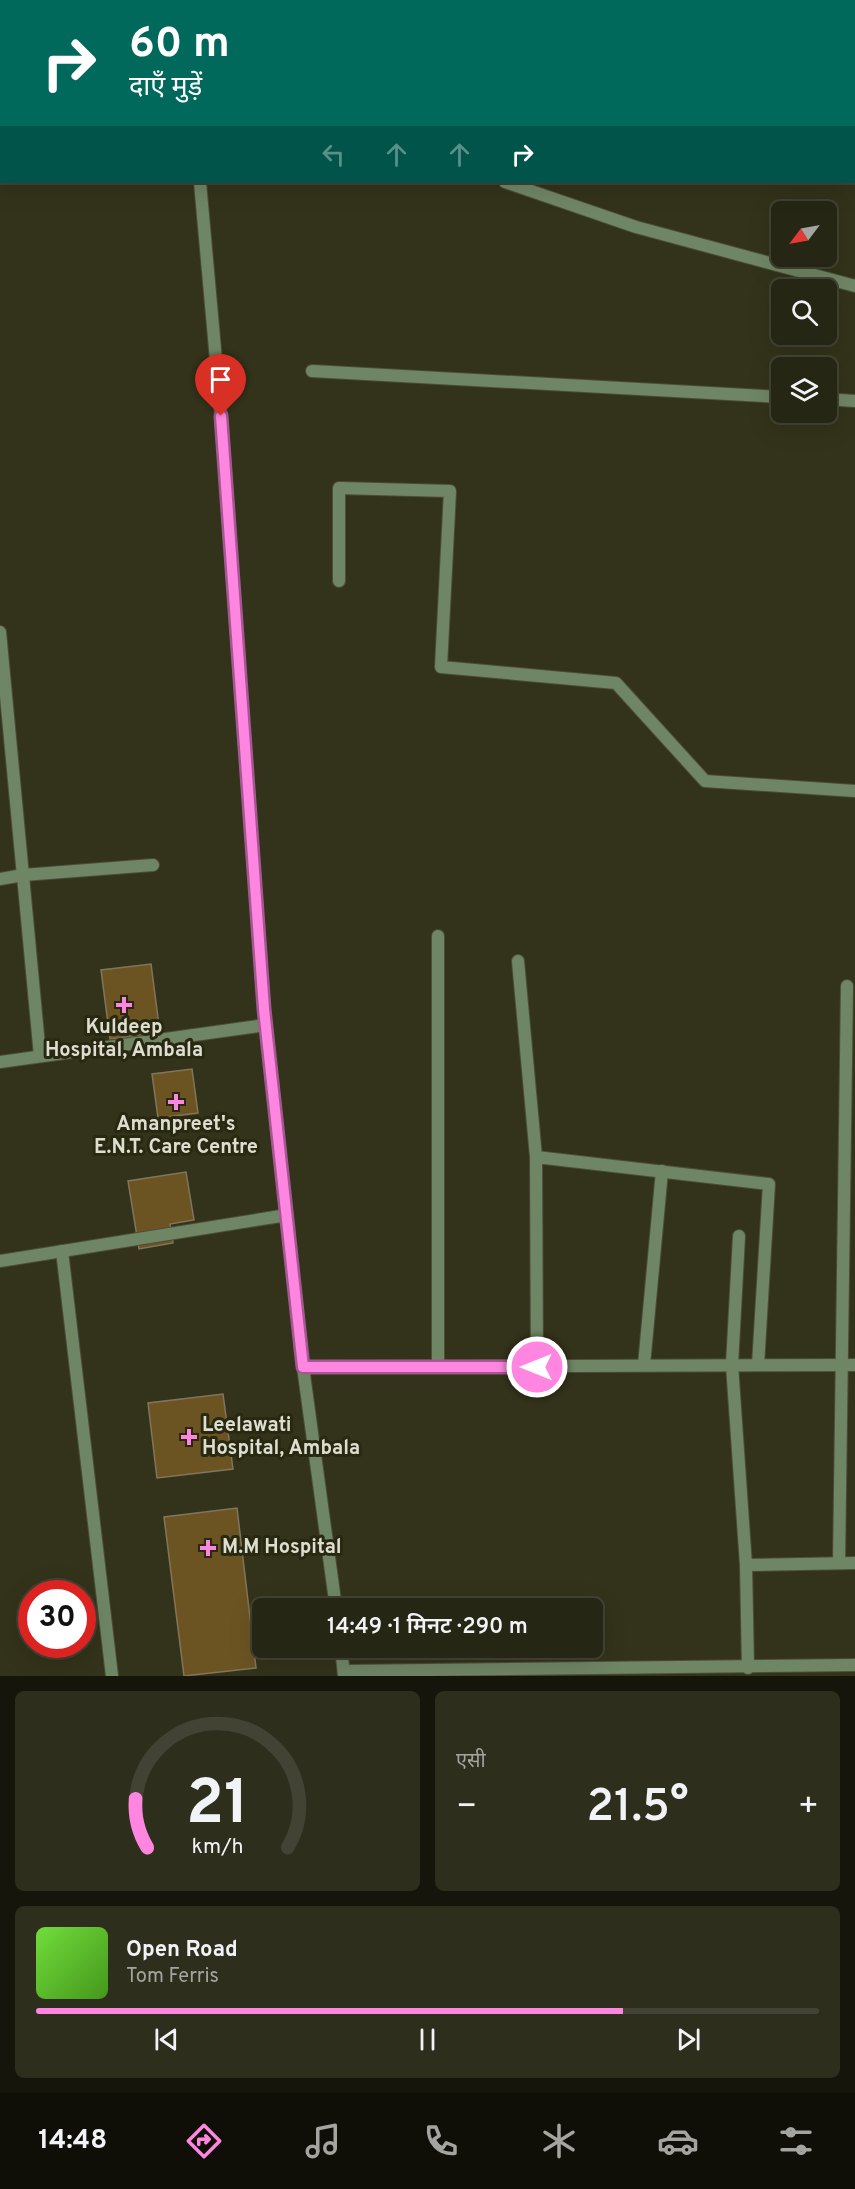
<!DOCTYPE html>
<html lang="hi">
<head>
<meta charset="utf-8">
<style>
	body { margin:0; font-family:Overpass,"Noto Sans Devanagari",sans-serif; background:#2e2e1d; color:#f1f3f6; height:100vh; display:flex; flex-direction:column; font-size:22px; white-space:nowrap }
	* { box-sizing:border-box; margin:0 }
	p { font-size:20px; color:#a4a5a0 }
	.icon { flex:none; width:33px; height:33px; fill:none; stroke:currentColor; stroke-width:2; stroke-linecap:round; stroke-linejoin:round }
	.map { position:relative; height:1676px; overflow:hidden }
	.sheet { display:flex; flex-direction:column; gap:15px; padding:15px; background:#15150b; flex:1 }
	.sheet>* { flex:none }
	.banner { position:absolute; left:0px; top:0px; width:855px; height:183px; box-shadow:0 6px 24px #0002,0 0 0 2px #424334; background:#00695c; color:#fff; overflow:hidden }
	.needle { width:39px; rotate:238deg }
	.controls { position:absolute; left:771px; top:201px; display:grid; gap:12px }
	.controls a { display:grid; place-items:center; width:66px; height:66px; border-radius:9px; background:#262614; box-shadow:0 6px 24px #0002,0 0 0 2px #424334; font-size:30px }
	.speed { position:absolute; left:18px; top:1580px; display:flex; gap:12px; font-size:30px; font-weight:700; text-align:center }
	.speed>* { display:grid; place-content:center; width:78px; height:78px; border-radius:50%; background:#262614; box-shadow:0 6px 24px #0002,0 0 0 2px #424334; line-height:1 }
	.speed .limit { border:9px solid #d22; background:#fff; color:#111 }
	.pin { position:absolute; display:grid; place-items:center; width:51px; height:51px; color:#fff; margin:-62px -26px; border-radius:50% 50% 50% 0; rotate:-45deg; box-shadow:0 0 6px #0007 }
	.pin .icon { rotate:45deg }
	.me { position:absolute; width:66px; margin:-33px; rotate:270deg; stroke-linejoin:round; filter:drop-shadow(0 0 4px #0008) }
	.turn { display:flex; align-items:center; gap:21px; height:126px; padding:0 30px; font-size:27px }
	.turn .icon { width:78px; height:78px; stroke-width:2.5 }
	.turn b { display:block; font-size:42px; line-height:51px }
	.lanes { display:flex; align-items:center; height:57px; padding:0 30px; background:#0003; justify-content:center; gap:30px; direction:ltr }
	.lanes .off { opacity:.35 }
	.big { font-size:45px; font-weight:600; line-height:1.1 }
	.sheet .card { flex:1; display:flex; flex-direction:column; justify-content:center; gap:9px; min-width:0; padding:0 21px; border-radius:9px; background:#2e2e1d }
	.sheet .dial { align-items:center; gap:0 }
	.dial svg { height:156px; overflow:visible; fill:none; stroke:#424334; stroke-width:7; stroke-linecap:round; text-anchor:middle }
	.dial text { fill:#f1f3f6; stroke:none }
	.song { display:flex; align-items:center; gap:18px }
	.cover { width:72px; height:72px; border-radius:9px; background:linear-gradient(135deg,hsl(100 70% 55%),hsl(100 70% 35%)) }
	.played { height:6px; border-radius:3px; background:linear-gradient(90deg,#fe86e1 75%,#424334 75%) }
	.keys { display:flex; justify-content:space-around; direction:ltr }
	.heat { display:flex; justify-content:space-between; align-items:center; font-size:33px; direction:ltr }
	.sheet .tiles { flex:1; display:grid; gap:15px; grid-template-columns:1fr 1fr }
	.card:last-child { grid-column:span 2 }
	.trip { position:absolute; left:252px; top:1598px; width:351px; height:60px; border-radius:9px; background:#262614; box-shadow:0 6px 24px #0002,0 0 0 2px #424334; font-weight:600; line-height:60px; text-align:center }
	.tab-bar { display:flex; height:96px; justify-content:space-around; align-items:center; background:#0f0f08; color:#a4a5a0 }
	.tab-bar .icon { width:42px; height:42px }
	.tab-bar .on { color:#fe86e1 }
	.tab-bar b { font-size:27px; color:#f1f3f6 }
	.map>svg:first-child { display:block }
</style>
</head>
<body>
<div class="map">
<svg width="855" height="1676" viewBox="0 0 855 1676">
	<rect width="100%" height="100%" fill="#33331b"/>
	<g fill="#6c5422" stroke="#82755c" stroke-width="1.5">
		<polygon points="151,964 160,1033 110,1039 101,970"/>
		<polygon points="192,1069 198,1113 158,1118 152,1074"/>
		<polygon points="186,1172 194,1220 170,1224 173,1243 139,1249 128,1181"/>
		<polygon points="223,1394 233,1469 157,1478 148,1403"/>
		<polygon points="237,1508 256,1668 184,1676 164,1517"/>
	</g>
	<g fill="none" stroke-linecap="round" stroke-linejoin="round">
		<defs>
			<g id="minor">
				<polyline points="0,126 2,125"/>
				<polyline points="505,182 636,227 855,286"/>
				<polyline points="312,371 782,397"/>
				<polyline points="826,399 855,401"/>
				<polyline points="339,581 339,488 450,491 441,667 616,683 705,781 855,791"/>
				<polyline points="0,632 40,1056"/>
				<polyline points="0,879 23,875 153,865"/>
				<polyline points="518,961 536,1157"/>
				<polyline points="0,1062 266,1025"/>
				<polyline points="739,1236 732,1365 746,1565"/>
				<polyline points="62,1251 112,1676"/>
				<polyline points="0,1261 287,1215"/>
				<polyline points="644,1365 662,1171"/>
				<polyline points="303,1367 855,1365"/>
				<polyline points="438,1367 438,936"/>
				<polyline points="537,1367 536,1157 769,1184 758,1365"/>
				<polyline points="839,1563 847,986"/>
				<polyline points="748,1668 746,1565 855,1563"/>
				<polyline points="344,1671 855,1665"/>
			</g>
			<g id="tertiary">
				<polyline points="184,0 184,2"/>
				<polyline points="200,182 221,416 264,1009 303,1367 336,1608"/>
				<polyline points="341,1647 344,1676"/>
			</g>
		</defs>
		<use href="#minor" stroke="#4e4e38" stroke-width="14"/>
		<use href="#tertiary" stroke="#4e4e38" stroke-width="14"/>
		<use href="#minor" stroke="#6f8665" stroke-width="12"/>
		<use href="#tertiary" stroke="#6f8665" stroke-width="12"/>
	</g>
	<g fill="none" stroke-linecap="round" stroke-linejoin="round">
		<defs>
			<polyline id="route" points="221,416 264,1009 303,1367 537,1367"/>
		</defs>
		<use href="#route" stroke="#a55792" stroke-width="15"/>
		<use href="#route" stroke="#fe86e1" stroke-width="10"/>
	</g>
	<g fill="#fe86e1" stroke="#292911" stroke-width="2">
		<path d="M121 996h6v6h6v6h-6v6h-6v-6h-6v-6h6z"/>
		<path d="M173 1093h6v6h6v6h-6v6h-6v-6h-6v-6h6z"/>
		<path d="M186 1428h6v6h6v6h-6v6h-6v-6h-6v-6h6z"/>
		<path d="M205 1539h6v6h6v6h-6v6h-6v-6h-6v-6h6z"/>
	</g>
	<g text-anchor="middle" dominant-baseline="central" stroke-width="6" stroke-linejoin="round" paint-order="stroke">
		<g font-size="20" font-weight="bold" fill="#ddded0" stroke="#292911">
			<text x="124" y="1028">Kuldeep<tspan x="124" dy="23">Hospital, Ambala</tspan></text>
			<text x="176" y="1125">Amanpreet's<tspan x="176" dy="23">E.N.T. Care Centre</tspan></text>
			<text x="202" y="1426" text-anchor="start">Leelawati<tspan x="202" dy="23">Hospital, Ambala</tspan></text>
			<text x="222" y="1548" text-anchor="start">M.M Hospital</text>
		</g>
	</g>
</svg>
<div class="controls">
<a><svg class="needle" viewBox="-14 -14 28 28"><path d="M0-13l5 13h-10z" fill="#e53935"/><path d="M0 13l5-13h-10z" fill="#a4a5a0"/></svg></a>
<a><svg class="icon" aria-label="search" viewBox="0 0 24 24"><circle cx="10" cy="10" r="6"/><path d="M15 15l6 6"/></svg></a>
<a><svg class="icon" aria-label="layers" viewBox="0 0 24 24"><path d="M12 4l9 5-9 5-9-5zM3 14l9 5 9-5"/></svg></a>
</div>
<div class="speed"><div class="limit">30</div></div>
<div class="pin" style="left:221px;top:416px;background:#d93025"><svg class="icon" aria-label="arrive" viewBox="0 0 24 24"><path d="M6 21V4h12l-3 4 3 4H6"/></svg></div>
<svg class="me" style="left:537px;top:1367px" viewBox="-20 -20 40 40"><circle r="17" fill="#fe86e1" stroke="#fff" stroke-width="3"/><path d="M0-11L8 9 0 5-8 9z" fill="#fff"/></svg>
<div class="trip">14:49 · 1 मिनट · 290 m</div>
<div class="banner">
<div class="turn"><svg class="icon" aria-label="right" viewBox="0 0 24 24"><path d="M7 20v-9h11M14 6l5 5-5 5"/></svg><div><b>60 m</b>दाएँ मुड़ें</div></div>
<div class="lanes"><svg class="icon off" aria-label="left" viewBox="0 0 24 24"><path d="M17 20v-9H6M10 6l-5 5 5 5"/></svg><svg class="icon off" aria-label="ahead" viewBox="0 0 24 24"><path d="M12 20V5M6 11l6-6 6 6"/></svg><svg class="icon off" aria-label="ahead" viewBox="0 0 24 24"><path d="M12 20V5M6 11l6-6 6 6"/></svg><svg class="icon" aria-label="right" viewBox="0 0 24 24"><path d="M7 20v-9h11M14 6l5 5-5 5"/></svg></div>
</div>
</div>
<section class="sheet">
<div class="tiles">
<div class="card dial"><svg viewBox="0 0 100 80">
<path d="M14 69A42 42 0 1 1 86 69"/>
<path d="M14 69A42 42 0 0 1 8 44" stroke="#fe86e1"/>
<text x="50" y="56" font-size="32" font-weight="700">21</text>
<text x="50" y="72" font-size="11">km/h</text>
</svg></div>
<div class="card"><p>एसी</p>
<div class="heat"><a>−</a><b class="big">21.5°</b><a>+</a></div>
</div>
<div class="card">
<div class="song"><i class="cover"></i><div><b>Open Road</b><p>Tom Ferris</p></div></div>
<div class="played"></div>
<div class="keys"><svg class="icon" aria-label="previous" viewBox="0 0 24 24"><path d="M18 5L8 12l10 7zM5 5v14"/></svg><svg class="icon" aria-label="pause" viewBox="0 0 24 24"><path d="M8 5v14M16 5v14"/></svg><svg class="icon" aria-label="next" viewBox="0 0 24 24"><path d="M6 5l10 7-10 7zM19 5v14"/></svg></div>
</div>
</div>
</section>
<nav class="tab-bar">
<b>14:48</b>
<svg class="icon on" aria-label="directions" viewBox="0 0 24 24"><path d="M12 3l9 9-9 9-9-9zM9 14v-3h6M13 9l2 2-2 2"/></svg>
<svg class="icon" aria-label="music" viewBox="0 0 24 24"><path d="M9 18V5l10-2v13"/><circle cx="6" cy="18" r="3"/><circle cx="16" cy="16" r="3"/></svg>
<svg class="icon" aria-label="phone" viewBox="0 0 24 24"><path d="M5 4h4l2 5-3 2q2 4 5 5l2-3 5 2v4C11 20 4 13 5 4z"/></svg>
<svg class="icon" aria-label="climate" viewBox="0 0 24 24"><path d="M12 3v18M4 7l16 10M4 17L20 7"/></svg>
<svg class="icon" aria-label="car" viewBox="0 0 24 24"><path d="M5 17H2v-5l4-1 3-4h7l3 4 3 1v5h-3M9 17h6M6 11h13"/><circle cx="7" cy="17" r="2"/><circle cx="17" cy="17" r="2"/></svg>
<svg class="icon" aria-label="filters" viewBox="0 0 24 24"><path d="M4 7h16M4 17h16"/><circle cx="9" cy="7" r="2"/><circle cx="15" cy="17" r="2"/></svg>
</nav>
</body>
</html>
